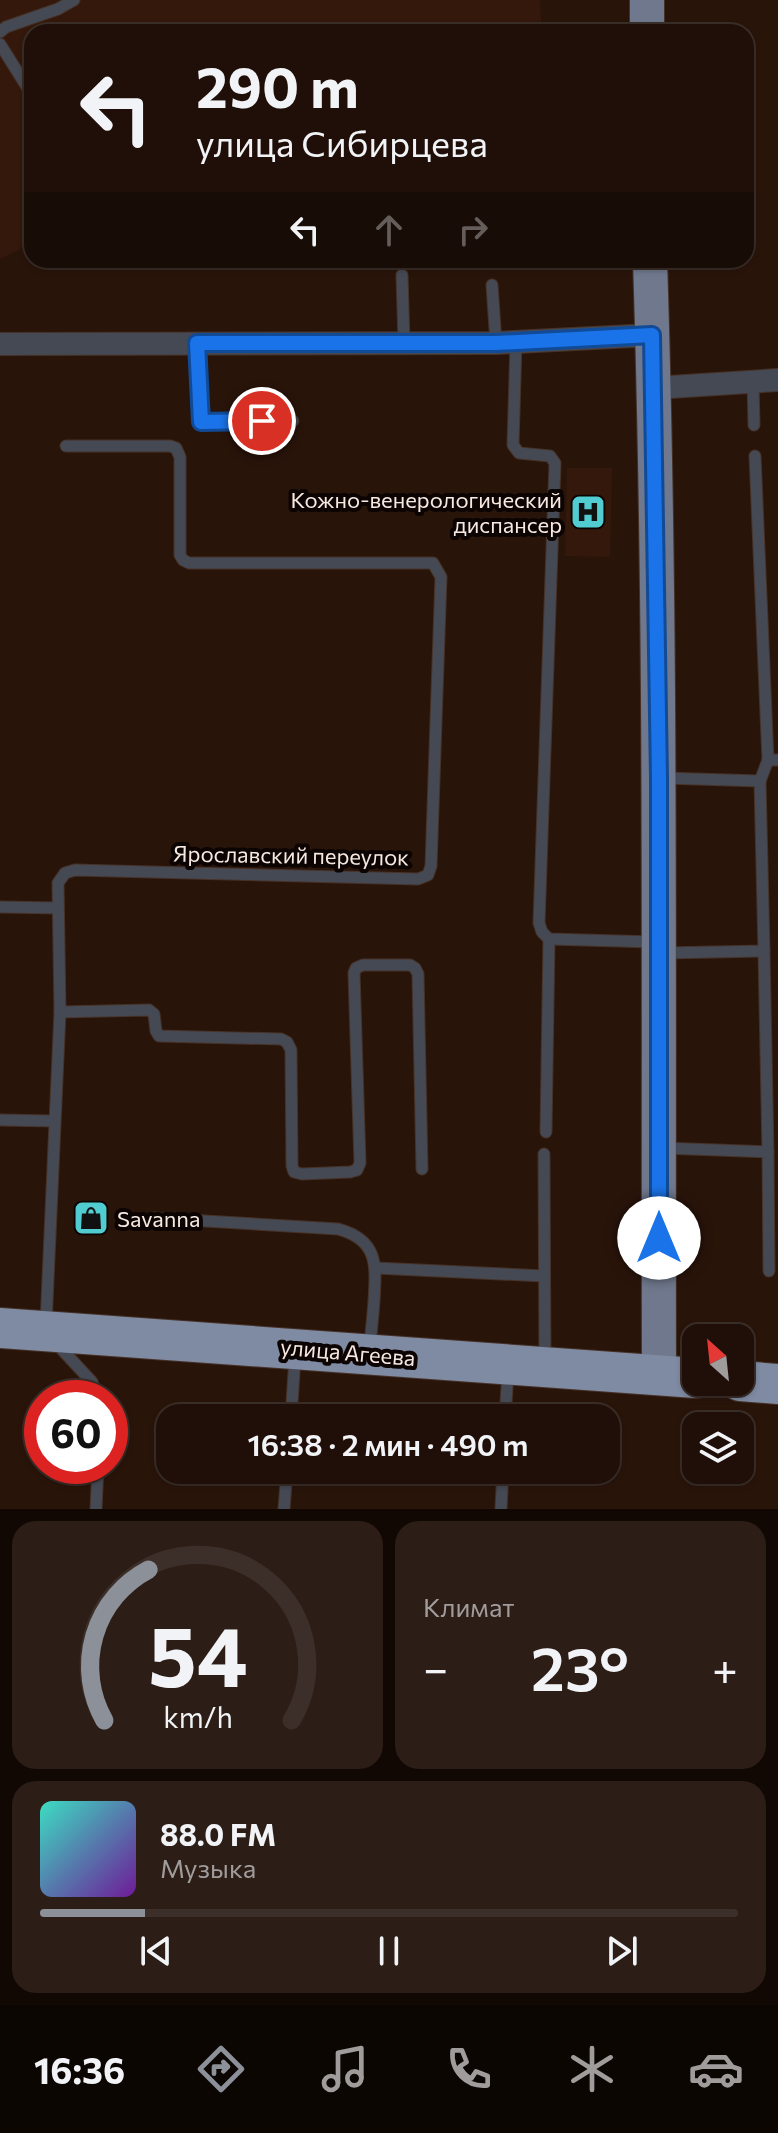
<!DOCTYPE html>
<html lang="ru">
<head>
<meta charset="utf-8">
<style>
	body { margin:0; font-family:Commissioner,sans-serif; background:#2c1d16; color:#f1f3f6; height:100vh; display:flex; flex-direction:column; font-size:30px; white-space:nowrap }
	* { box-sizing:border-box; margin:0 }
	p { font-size:26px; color:#a19c9c }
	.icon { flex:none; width:44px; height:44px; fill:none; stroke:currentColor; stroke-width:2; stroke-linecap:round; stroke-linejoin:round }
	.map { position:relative; height:1509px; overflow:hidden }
	.drawer { display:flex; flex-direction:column; gap:12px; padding:12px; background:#110804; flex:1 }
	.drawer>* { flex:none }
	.guide { position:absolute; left:24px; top:24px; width:730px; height:244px; border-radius:24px; box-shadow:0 2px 6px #0004,0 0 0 2px #3c2f29; background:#1f0f08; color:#f1f3f6; overflow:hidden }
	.needle { width:52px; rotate:333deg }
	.controls { position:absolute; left:682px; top:1324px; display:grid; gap:16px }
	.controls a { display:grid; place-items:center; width:72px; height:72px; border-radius:16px; background:#1f0f08; box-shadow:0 2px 6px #0004,0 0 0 2px #3c2f29; font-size:40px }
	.speed { position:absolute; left:24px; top:1380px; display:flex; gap:16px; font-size:40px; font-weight:700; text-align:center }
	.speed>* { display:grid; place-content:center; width:104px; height:104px; border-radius:50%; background:#1f0f08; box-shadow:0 2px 6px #0004,0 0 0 2px #3c2f29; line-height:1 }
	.speed .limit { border:12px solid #d22; background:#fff; color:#111 }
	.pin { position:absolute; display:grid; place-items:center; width:68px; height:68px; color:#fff; margin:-34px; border:4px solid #fff; border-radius:50%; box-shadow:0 2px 8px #0007 }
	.me { position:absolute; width:88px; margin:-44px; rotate:0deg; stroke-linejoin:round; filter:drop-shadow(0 0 6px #0008) }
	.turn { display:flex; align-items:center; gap:28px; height:168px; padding:0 40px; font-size:36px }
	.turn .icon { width:104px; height:104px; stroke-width:2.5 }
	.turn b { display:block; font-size:56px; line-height:68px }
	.lanes { display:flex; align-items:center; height:76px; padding:0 40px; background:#0003; justify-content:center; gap:40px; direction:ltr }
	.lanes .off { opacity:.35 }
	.big { font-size:60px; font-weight:600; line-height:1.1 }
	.drawer .widget { flex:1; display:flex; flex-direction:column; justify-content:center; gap:12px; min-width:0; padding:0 28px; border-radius:24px; background:#2c1d16 }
	.drawer .dial { align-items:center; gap:0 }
	.dial svg { height:208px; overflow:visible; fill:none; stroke:#3c2f29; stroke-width:7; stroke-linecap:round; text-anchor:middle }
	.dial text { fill:#f1f3f6; stroke:none }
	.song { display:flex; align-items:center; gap:24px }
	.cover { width:96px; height:96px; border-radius:12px; background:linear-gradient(135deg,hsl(170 70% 55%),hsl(280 70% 35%)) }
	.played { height:8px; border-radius:4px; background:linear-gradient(90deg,#8c9099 15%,#3c2f29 15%) }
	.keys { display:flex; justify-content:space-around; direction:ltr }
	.heat { display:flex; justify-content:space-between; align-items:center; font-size:44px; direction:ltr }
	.drawer .tiles { flex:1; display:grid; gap:12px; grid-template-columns:1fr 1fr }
	.widget:last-child { grid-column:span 2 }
	.trip { position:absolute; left:156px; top:1404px; width:464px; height:80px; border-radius:24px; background:#1f0f08; box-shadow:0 2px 6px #0004,0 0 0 2px #3c2f29; font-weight:600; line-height:80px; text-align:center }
	.dock { display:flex; height:128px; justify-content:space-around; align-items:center; background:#0c0603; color:#a19c9c }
	.dock .icon { width:56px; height:56px }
	.dock .selected { color:#8c9099 }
	.dock b { font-size:36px; color:#f1f3f6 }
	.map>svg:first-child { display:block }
</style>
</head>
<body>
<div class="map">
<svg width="778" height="1509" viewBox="0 0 778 1509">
	<rect width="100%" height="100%" fill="#29140a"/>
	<g fill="#33180b">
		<polygon points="0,0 540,0 542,32 32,32 32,243 0,259"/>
		<polygon points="567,468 612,468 610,557 565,556"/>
	</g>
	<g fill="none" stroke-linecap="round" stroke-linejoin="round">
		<defs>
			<g id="lane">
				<polyline points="0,32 6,27 58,9 74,0"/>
				<polyline points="0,44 32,95"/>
				<polyline points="402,275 404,343"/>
				<polyline points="492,285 496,343"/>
				<polyline points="516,342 513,445 519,453 550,456 555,463 539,923 542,932 549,939 654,942"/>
				<polyline points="197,343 201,422 293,421"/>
				<polyline points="753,382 754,425"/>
				<polyline points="755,456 768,760"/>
				<polyline points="760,781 768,760 778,760"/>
				<polyline points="0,907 58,908"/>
				<polyline points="764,951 768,1152"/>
				<polyline points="663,953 764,951 760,781 664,778"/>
				<polyline points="60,1012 149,1010 154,1014 156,1031 159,1036 281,1039 287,1042 291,1050 292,1166 294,1172 302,1174 350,1172 357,1170 360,1163 354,973 356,968 363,965 410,965 415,968 418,974 422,1169"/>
				<polyline points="0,1120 54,1121"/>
				<polyline points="546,1132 549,939"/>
				<polyline points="663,1148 768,1152 769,1271"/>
				<polyline points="544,1154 545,1362"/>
				<path d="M154 1218 338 1229C379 1240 376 1266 374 1301 373 1316 371 1332 370 1347"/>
				<polyline points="376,1268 544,1276"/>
				<polyline points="46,1324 60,1012 58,883 65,873 75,870 418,879 428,875 431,866 441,577 433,563 189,563 183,560 180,555 180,457 176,448 170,446 66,446"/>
				<polyline points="55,1342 92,1382 97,1398"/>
				<polyline points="291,1418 295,1357"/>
				<polyline points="505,1418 508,1372"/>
				<polyline points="96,1509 98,1466"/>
				<polyline points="284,1509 287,1470"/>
				<polyline points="501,1509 503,1470"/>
			</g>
			<g id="street">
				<polyline points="0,344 496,343 652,335"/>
				<polyline points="654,388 778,380"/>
			</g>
			<g id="primary">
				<polyline points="647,0 647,32"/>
				<path d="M650 260C662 632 658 1003 659 1375"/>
			</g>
			<g id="highway">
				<polyline points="0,1328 696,1378"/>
				<polyline points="740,1381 778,1384"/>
			</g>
		</defs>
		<use href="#lane" stroke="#463228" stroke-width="13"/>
		<use href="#street" stroke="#463228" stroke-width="24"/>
		<use href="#primary" stroke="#463228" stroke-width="36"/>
		<use href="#highway" stroke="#463228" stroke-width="42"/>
		<use href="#lane" stroke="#454953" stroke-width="11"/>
		<use href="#street" stroke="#454953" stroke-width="22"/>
		<use href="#primary" stroke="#6f788c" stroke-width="34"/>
		<use href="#highway" stroke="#7f8aa3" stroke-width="40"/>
	</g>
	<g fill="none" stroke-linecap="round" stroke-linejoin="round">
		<defs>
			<polyline id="route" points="262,421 201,422 197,343 496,343 652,335 659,778 659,1238"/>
		</defs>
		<use href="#route" stroke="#114b97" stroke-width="20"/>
		<use href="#route" stroke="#1a73e8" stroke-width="14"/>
	</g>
	<defs>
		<symbol id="hospital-square" viewBox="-11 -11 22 22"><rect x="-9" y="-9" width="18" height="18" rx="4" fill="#51ccd1" stroke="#0b0402"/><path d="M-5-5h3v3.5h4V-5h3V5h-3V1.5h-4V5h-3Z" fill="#111"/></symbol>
		<symbol id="shop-square" viewBox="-11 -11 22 22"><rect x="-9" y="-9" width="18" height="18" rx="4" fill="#51ccd1" stroke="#0b0402"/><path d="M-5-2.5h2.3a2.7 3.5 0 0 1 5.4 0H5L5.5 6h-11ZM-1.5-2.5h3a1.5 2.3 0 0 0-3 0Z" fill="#111"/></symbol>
	</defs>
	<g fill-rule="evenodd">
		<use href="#hospital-square" x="568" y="492" width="40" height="40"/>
		<use href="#shop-square" x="71" y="1198" width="40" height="40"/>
	</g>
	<g text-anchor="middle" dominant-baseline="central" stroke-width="8" stroke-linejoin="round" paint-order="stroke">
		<g font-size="22" fill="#f7e8e1" stroke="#0b0402" text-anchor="end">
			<text x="562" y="499">Кожно-венерологический<tspan x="562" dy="25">диспансер</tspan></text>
			<text x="117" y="1218" text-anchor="start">Savanna</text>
		</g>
		<g font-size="22" fill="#f7e8e1" stroke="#0b0402">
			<text transform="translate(291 855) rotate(1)">Ярославский переулок</text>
			<text transform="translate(348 1352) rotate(5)">улица Агеева</text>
		</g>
	</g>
</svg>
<div class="controls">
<a><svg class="needle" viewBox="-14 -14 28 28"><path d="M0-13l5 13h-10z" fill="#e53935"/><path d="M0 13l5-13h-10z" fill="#a19c9c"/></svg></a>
<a><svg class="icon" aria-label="layers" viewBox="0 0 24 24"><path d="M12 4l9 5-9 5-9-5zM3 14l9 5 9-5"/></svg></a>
</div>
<div class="speed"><div class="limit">60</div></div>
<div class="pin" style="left:262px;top:421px;background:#d93025"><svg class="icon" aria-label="arrive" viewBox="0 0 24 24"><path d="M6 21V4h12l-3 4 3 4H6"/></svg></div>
<svg class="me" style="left:659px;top:1238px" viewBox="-20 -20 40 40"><circle r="19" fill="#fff"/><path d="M0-13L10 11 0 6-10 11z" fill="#1a73e8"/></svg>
<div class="trip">16:38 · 2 мин · 490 m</div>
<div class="guide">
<div class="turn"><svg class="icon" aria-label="left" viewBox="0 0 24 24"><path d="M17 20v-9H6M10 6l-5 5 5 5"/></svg><div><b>290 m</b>улица Сибирцева</div></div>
<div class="lanes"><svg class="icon" aria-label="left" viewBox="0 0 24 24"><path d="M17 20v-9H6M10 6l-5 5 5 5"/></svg><svg class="icon off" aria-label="ahead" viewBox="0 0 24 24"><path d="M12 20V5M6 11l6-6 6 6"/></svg><svg class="icon off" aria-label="right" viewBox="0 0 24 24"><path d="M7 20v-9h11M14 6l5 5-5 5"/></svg></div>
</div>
</div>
<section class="drawer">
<div class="tiles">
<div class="widget dial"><svg viewBox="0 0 100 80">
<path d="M14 69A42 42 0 1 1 86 69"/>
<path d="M14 69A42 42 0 0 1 31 11" stroke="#8c9099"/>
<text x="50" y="56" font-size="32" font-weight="700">54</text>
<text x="50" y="72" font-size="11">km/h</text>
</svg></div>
<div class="widget"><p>Климат</p>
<div class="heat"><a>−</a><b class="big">23°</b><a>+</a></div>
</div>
<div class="widget">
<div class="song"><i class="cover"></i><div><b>88.0 FM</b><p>Музыка</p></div></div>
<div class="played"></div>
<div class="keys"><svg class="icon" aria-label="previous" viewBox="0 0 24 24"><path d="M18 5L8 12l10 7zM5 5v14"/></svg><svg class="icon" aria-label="pause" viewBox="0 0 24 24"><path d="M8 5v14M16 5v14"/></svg><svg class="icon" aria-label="next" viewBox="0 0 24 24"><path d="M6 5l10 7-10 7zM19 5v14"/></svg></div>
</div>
</div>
</section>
<nav class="dock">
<b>16:36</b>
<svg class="icon selected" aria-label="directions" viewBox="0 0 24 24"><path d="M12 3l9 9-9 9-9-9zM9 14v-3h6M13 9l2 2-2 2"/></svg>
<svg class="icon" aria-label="music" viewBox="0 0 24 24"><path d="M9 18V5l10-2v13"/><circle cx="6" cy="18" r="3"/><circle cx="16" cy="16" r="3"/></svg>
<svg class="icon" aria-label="phone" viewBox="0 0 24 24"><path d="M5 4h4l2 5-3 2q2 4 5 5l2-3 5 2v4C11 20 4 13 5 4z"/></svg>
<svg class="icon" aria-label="climate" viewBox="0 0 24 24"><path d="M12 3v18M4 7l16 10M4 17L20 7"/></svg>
<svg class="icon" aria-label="car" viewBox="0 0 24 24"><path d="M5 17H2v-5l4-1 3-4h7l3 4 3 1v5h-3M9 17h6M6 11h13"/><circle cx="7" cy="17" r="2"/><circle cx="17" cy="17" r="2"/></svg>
</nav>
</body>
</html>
